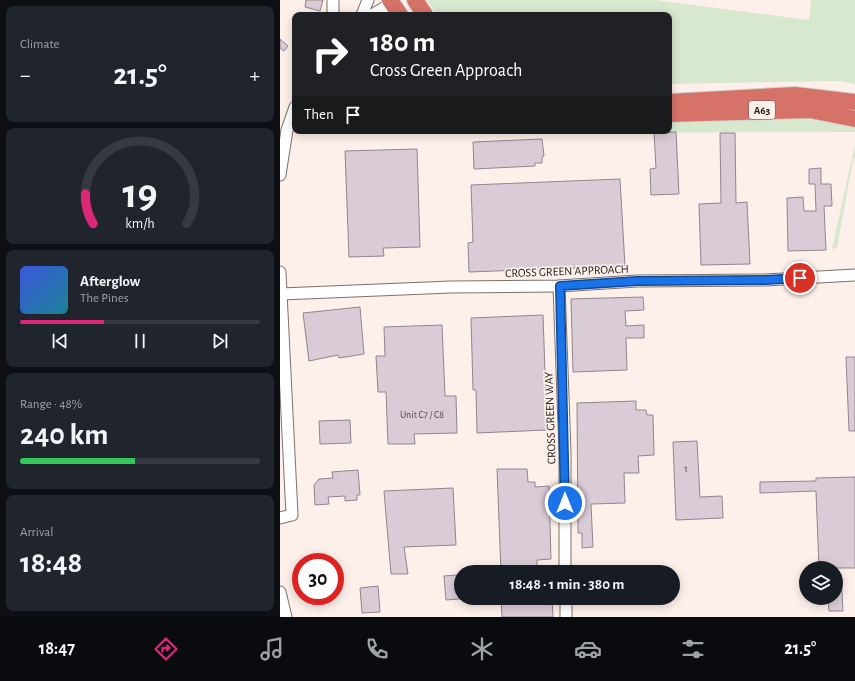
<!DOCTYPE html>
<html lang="en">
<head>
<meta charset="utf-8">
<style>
	body { margin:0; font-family:"Alegreya Sans",sans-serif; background:#20242c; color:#f1f3f6; height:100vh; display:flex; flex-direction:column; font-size:15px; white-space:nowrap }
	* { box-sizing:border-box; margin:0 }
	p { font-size:13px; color:#9ea1a6 }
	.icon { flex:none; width:22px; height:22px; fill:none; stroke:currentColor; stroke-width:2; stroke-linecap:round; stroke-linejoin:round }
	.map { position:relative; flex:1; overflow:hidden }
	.panel { display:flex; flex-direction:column; gap:6px; padding:6px; background:#0d0f14; width:280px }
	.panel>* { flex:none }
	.guide { position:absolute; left:12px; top:12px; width:380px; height:122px; border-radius:8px; box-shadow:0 2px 10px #0003; background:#202124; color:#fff; overflow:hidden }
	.buttons { position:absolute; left:519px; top:561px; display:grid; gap:8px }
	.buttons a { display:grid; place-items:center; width:44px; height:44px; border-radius:50%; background:#171b24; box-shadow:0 2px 10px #0003; font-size:20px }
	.speed { position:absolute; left:12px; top:553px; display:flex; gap:8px; font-size:20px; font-weight:700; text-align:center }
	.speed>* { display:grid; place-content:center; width:52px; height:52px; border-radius:50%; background:#171b24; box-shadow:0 2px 10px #0003; line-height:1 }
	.speed .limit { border:6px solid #d22; background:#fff; color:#111 }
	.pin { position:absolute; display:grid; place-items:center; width:34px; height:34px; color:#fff; margin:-17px; border:2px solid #fff; border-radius:50%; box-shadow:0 1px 4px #0007 }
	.me { position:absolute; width:44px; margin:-22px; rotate:0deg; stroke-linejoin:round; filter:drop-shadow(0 0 3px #0008) }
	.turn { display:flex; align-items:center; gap:14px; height:84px; padding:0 12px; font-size:18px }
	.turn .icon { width:52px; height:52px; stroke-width:2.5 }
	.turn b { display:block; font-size:28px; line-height:34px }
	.then { display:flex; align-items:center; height:38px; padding:0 12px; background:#0003; gap:8px; font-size:15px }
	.big { font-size:30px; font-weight:700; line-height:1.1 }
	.panel .card { flex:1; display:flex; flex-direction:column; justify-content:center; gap:6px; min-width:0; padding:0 14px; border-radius:8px; background:#20242c }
	.panel .dial { align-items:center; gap:0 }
	.dial svg { height:104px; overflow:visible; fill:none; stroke:#363941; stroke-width:7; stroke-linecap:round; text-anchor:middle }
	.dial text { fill:#f1f3f6; stroke:none }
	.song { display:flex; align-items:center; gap:12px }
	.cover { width:48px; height:48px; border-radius:6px; background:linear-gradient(135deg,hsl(230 70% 55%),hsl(190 70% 35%)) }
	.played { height:4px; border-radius:2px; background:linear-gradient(90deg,#db2777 35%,#363941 35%) }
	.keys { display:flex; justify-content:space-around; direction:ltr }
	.heat { display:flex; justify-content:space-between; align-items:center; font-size:22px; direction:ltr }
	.charge { height:6px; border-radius:3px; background:linear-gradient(90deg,#34c759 48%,#363941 0) }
	.trip { position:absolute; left:174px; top:565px; width:226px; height:40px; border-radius:20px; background:#171b24; box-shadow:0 2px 10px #0003; font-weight:700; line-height:40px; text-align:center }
	.dock { display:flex; height:64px; justify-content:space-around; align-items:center; background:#090b0e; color:#9ea1a6 }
	.dock .icon { width:28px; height:28px }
	.dock .selected { color:#db2777 }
	.dock b { font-size:18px; color:#f1f3f6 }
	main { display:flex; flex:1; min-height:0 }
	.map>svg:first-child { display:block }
</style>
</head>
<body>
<main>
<section class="panel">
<div class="card"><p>Climate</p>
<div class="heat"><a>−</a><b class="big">21.5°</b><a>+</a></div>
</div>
<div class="card dial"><svg viewBox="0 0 100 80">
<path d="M14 69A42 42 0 1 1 86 69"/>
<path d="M14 69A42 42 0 0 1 8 46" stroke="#db2777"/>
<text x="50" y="56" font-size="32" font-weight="700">19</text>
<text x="50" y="72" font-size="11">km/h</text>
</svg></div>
<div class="card">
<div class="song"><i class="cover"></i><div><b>Afterglow</b><p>The Pines</p></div></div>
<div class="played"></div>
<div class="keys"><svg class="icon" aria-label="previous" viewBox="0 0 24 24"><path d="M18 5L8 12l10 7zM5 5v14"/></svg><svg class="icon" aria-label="pause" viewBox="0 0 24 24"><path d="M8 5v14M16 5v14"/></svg><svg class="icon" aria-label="next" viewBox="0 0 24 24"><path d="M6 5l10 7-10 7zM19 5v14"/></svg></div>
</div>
<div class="card"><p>Range · 48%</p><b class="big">240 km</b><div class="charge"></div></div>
<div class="card"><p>Arrival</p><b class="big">18:48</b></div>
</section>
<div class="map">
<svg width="575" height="617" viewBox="0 0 575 617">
	<rect width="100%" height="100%" fill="#fdf0ea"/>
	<g fill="#d7e8ce">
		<polygon points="147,0 375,0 529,20 531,0 575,0 575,84 560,81 389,84 389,15 157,15"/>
		<polygon points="518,118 555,123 575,128 575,132 253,133 254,131 389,131 389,122 452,119"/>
		<polygon points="575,144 575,157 573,160 557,248 552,249"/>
	</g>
	<g fill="#daccd7" stroke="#91858e">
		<polygon points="26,0 43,0 40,11 25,7"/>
		<polygon points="0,39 8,46 4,51 0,48"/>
		<polygon points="396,132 399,194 371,195 370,169 376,168 374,133"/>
		<polygon points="440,133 455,133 456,203 467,202 470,264 421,265 419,204 441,203"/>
		<polygon points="262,139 264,156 262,157 262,163 255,163 255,166 194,169 193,142"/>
		<polygon points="137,149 140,247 103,248 104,256 69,257 65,151"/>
		<polygon points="541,168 541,184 551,184 552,206 544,206 546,250 508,251 507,198 523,197 524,211 536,211 535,184 529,184 529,169"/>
		<polygon points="340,179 345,266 189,272 188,243 193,242 191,185"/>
		<polygon points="363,297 364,310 345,311 346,326 364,325 364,338 346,338 347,370 293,372 291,299"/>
		<polygon points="80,307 84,354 59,358 58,355 29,361 23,313"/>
		<polygon points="263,315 267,430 197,433 196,390 193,390 191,318"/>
		<polygon points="162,325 165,396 176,396 177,433 134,434 135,444 108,444 106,392 98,392 96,356 105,356 104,327"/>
		<polygon points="566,357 575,357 575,431 569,431"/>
		<polygon points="356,401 356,410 366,410 367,415 373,415 374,455 358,456 359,473 344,473 345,503 311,504 313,547 302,548 302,533 298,533 297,403"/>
		<polygon points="70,420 71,443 40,444 39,421"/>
		<polygon points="417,441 420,497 442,496 443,518 396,520 393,442"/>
		<polygon points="217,469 247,469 248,482 255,482 255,487 269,486 271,559 257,560 257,572 221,572"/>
		<polygon points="78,470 80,495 77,495 77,500 65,501 65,496 48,497 49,504 35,505 34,485 39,479 53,478 52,472"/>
		<polygon points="575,477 575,568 539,568 536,491 480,493 480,482 536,481 536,478"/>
		<polygon points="173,488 176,545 124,547 128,574 111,574 104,491"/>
		<polygon points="556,574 561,574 563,611 549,611 548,598 556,598"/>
		<polygon points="177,575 179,599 166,600 164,576"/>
		<polygon points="98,586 100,612 82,613 80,588"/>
		<polygon points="221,598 272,598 273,617 222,617"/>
	</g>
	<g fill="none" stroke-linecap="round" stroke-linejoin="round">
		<defs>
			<g id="minor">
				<polyline points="53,0 53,15"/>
				<polyline points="82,15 88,0"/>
				<polyline points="92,15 112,3"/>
				<polyline points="0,175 7,130 15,107"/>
				<polyline points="0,272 12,515 0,518"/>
				<polyline points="279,286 285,453 285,572"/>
				<polyline points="1,294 171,287 279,286 357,281 485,280 575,275"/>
				<polyline points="0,592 6,617"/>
				<polyline points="286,598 286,617"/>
			</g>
			<g id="highway">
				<polyline points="110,0 120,15"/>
				<polyline points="135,0 145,15"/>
				<polyline points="389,102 515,95 575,102"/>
				<polyline points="389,114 530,110 575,119"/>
			</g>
		</defs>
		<use href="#minor" stroke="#7f716a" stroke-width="13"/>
		<use href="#highway" stroke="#d3d2d1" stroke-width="18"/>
		<use href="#minor" stroke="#fff" stroke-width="11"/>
		<use href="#highway" stroke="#d67268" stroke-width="16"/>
	</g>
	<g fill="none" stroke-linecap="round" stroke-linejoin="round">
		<defs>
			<polyline id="route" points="285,503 280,286 357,281 485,280 520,278"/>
		</defs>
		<use href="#route" stroke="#114b97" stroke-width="10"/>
		<use href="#route" stroke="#1a73e8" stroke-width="7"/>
	</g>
	<g text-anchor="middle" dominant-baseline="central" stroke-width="3.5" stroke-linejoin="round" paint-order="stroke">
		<g font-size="10" fill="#504949">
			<text x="142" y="415">Unit C7 / C8</text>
			<text x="406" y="469">1</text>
		</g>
		<rect fill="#fdf0ea" stroke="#645c58" stroke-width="1" x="469" y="101" width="26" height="18" rx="3"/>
		<g font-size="11" font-weight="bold" fill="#221d1a">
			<text x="482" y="110">A63</text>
		</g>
		<g font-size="12" fill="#221d1a" stroke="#fdf0ea">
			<text transform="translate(287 271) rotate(-2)">CROSS GREEN APPROACH</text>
			<text transform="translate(270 418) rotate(-92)">CROSS GREEN WAY</text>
		</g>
	</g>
</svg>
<div class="buttons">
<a><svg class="icon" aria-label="layers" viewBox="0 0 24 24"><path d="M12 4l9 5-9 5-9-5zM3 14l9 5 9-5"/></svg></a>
</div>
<div class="speed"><div class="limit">30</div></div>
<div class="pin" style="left:520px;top:278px;background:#d93025"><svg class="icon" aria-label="arrive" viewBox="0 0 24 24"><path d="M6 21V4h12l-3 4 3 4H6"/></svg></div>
<svg class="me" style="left:285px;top:503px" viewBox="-20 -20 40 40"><circle r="17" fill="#1a73e8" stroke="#fff" stroke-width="3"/><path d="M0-11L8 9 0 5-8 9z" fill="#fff"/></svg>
<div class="trip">18:48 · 1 min · 380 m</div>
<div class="guide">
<div class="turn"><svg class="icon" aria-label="right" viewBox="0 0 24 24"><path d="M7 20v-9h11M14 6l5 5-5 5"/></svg><div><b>180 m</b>Cross Green Approach</div></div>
<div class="then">Then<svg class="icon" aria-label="arrive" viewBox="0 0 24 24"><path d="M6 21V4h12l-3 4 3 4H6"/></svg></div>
</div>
</div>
</main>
<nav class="dock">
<b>18:47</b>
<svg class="icon selected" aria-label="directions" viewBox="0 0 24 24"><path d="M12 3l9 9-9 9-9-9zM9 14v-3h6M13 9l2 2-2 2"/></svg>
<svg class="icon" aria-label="music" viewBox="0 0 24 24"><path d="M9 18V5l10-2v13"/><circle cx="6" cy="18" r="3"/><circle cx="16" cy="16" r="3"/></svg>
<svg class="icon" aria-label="phone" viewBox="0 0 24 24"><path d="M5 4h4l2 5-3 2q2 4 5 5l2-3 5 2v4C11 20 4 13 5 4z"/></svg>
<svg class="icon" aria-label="climate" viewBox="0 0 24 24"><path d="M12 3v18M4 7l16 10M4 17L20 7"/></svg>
<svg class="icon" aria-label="car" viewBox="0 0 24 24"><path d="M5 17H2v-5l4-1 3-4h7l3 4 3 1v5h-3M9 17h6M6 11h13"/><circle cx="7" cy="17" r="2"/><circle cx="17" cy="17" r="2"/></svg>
<svg class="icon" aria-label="filters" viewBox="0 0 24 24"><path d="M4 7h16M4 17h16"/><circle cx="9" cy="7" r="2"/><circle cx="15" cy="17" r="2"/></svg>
<b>21.5°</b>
</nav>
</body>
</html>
